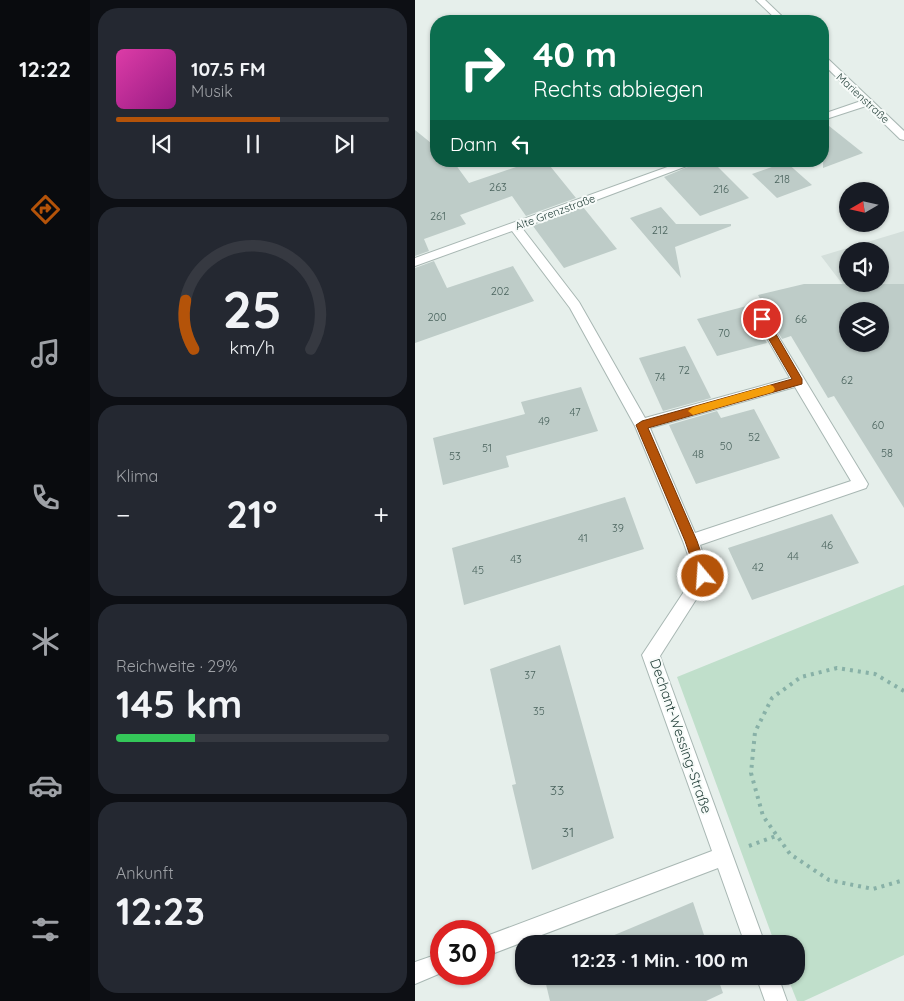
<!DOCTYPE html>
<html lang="de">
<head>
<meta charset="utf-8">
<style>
	body { margin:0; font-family:Quicksand,sans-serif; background:#242831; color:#f1f3f6; height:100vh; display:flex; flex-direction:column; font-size:19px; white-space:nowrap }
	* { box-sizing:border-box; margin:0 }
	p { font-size:16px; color:#9ea1a6 }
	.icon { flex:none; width:28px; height:28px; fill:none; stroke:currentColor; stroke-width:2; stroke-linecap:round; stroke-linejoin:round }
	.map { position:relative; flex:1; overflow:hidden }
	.details { display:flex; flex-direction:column; gap:8px; padding:8px; background:#0d0f14; width:325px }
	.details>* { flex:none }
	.top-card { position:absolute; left:15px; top:15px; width:399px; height:152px; border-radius:20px; box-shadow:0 1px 4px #0004; background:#0b6e4f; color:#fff; overflow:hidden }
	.needle { width:32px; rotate:261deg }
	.buttons { position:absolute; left:424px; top:182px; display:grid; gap:10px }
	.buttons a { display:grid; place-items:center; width:50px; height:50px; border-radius:50%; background:#171b24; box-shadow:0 1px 4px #0004; font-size:25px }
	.speed { position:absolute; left:15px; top:920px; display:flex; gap:10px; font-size:25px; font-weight:700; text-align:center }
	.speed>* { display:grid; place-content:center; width:65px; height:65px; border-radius:50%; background:#171b24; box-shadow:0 1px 4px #0004; line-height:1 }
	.speed .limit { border:8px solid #d22; background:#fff; color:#111 }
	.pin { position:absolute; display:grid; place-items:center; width:42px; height:42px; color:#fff; margin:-21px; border:2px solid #fff; border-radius:50%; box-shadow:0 1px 5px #0007 }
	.me { position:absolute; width:55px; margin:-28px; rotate:342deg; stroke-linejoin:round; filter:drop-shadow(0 0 4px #0008) }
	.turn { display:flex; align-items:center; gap:18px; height:105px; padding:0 20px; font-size:22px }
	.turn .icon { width:65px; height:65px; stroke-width:2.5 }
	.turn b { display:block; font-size:35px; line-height:42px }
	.then { display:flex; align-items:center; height:48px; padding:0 20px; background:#0003; gap:10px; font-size:19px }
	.big { font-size:38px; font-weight:700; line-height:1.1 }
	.details .card { flex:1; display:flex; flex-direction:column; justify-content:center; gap:8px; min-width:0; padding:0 18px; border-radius:20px; background:#242831 }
	.details .dial { align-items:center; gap:0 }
	.dial svg { height:130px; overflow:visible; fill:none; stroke:#363941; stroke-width:7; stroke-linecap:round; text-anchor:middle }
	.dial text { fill:#f1f3f6; stroke:none }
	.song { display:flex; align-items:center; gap:15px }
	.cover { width:60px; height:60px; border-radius:8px; background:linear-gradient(135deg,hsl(320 70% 55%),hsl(310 70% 35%)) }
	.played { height:5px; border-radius:2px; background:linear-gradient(90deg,#b45309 60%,#363941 60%) }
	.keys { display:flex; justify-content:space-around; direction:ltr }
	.heat { display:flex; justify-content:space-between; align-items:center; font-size:28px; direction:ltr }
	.charge { height:8px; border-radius:4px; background:linear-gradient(90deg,#34c759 29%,#363941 0) }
	.trip { position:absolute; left:100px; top:935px; width:290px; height:50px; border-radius:20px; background:#171b24; box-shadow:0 1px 4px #0004; font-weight:700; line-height:50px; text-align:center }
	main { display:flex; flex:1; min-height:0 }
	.dock { display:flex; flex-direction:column; width:90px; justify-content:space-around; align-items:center; background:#090b0e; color:#9ea1a6 }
	.dock .icon { width:35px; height:35px }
	.dock .active { color:#b45309 }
	.dock b { font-size:22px; color:#f1f3f6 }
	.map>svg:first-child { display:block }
</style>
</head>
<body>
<main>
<nav class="dock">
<b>12:22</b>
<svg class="icon active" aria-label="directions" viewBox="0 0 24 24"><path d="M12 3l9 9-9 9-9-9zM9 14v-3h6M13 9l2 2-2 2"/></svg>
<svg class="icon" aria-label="music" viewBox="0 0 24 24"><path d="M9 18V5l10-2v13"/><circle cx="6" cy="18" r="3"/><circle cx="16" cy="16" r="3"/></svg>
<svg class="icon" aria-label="phone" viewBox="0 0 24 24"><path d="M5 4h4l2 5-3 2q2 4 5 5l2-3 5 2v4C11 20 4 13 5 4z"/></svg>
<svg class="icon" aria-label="climate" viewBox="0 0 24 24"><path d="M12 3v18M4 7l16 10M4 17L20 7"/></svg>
<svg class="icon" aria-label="car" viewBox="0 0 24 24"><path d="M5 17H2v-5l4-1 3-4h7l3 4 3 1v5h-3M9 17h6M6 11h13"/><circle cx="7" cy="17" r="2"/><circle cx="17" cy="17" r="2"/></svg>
<svg class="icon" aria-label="filters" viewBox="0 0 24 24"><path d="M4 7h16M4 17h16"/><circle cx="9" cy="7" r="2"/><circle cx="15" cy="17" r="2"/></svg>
</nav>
<section class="details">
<div class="card">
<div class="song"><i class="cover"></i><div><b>107.5 FM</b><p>Musik</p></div></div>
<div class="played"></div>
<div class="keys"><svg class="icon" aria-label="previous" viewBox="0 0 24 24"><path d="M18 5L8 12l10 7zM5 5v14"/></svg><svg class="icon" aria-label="pause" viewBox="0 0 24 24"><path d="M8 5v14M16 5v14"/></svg><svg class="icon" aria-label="next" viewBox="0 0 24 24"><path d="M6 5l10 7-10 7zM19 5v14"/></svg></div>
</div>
<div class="card dial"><svg viewBox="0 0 100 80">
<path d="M14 69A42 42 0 1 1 86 69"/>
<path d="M14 69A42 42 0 0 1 9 39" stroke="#b45309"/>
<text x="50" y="56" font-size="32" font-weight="700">25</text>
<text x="50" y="72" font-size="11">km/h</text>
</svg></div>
<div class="card"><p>Klima</p>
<div class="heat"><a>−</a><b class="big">21°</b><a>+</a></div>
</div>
<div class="card"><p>Reichweite · 29%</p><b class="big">145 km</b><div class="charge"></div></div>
<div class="card"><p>Ankunft</p><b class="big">12:23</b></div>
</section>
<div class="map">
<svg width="489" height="1001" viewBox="0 0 489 1001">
	<rect width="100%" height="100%" fill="#e6efeb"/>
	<path fill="#d4dfdb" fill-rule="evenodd" d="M489 231V364L465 311H448L406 256ZM432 251H465V284H432Z"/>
	<polygon fill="#c0dfcb" points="489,585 489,955 389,1001 382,1001 372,976 381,976 381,944 360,944 262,677"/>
	<g fill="#beccc8" fill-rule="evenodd">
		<polygon points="409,122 448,153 408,168"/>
		<polygon points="0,130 21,147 21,161 38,161 54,183 119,161 131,161 161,198 111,216 97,196 45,215 51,224 9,239 14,251 0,256"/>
		<polygon points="287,161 297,161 334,198 285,216 249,177"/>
		<polygon points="371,162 397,185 362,198 337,174"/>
		<polygon points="168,207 202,249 149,268 118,226"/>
		<polygon points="246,207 261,224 316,224 316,226 260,247 266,278 215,218"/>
		<polygon points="19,261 32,288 98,266 119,301 0,343 0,268"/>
		<path d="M389 284H489V508L419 396 413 398 376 336 367 339 353 315 343 314 339 320 352 343 302 356 282 319 347 302 343 295ZM432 311H465V344H432Z"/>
		<polygon points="270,346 296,398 248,411 224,358"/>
		<polygon points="166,387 183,431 91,456 94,467 28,485 18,438 110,414 106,402"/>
		<polygon points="339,409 365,458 281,484 254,425 302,411 306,418"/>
		<polygon points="210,497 229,549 49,605 37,548"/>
		<polygon points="417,514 444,563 337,600 313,548"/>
		<polygon points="145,645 199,838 117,870 97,785 101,784 75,669"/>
		<polygon points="278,902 292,944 178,944"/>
		<polygon points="129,976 302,976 308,993 291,1001 135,1001"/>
	</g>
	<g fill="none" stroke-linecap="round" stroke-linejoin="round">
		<defs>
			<g id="minor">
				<polygon points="341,0 350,0 372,21 363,21"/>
				<polygon points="408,56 411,57 489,131 489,140 485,139 451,106 408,120 408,114 446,101 408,64"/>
				<path d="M269 161H285L107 228 164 302 230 418 375 378 341 319 343 316H351L453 484 451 488 285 545 296 576 245 656 350 944H330L303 868 69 957V937L297 851 227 655 280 575 268 541 220 426 155 308 97 231 0 266V258ZM380 387 436 481 280 533 235 428Z"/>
				<polygon points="26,953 26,973 0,984 0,962"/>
				<polygon points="341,976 363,976 372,1001 350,1001"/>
			</g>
		</defs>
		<use href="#minor" stroke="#a8b7b3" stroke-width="2"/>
		<g stroke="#88b1a7" stroke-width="4" stroke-dasharray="3 5" stroke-linecap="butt">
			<polyline points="489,691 460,674 422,668 386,677 357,698 340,732 336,773 348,816 375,854 414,880 458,889 489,880"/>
			<polyline points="334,846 361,836"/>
		</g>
		<use href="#minor" fill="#fff" fill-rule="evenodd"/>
	</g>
	<polygon fill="#b45309" stroke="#753606" points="347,316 351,317 387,379 387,384 233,428 282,541 294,576 292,580 288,582 283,580 282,576 270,541 221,425 227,421 377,379 342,319"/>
	<polygon fill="#f59e0b" points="355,385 358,386 360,389 358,392 278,415 273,411 278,407"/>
	<g text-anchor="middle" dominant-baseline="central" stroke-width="4" stroke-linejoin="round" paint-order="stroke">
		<g font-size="11" fill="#25413b" stroke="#f7fbf9">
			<text transform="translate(448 98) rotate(43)">Marienstraße</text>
			<text transform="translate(140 212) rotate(-20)">Alte Grenzstraße</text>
		</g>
		<g font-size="11" fill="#4b645e">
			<text x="367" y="179">218</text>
			<text x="83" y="187">263</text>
			<text x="306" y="189">216</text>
			<text x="23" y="216">261</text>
			<text x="245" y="230">212</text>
			<text x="85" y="291">202</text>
			<text x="22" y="317">200</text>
			<text x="386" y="319">66</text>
			<text x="309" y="333">70</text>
			<text x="269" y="370">72</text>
			<text x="245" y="377">74</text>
			<text x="432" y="380">62</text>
			<text x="160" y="412">47</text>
			<text x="129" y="421">49</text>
			<text x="463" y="425">60</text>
			<text x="339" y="437">52</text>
			<text x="311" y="446">50</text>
			<text x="72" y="448">51</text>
			<text x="472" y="453">58</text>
			<text x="283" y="454">48</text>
			<text x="40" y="456">53</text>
			<text x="203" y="528">39</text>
			<text x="168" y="538">41</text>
			<text x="412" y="545">46</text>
			<text x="378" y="556">44</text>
			<text x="101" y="559">43</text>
			<text x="343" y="567">42</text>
			<text x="63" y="570">45</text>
			<text x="115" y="675">37</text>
			<text x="124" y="711">35</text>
		</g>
		<g font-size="14" fill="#25413b" stroke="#f7fbf9">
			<text transform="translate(266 736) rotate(71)">Dechant-Wessing-Straße</text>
		</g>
		<g font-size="14" fill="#4b645e">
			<text x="142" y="790">33</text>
			<text x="153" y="832">31</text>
		</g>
	</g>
</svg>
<div class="buttons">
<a><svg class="needle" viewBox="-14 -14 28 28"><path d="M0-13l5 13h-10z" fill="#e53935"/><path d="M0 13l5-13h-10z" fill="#9ea1a6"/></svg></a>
<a><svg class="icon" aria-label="sound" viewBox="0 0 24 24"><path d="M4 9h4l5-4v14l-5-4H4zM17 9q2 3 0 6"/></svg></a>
<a><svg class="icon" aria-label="layers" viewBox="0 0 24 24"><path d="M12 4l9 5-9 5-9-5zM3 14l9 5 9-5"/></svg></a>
</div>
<div class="speed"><div class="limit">30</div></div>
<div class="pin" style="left:347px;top:319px;background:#d93025"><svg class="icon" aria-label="arrive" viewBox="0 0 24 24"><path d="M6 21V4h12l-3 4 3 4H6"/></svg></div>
<svg class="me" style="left:288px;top:576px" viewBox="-20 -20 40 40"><circle r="17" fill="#b45309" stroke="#fff" stroke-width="3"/><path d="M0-11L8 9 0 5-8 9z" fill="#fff"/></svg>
<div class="trip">12:23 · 1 Min. · 100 m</div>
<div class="top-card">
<div class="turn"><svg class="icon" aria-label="right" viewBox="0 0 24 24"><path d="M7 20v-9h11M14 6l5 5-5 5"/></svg><div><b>40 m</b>Rechts abbiegen</div></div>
<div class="then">Dann<svg class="icon" aria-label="left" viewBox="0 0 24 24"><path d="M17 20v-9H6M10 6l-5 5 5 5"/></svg></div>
</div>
</div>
</main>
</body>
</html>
